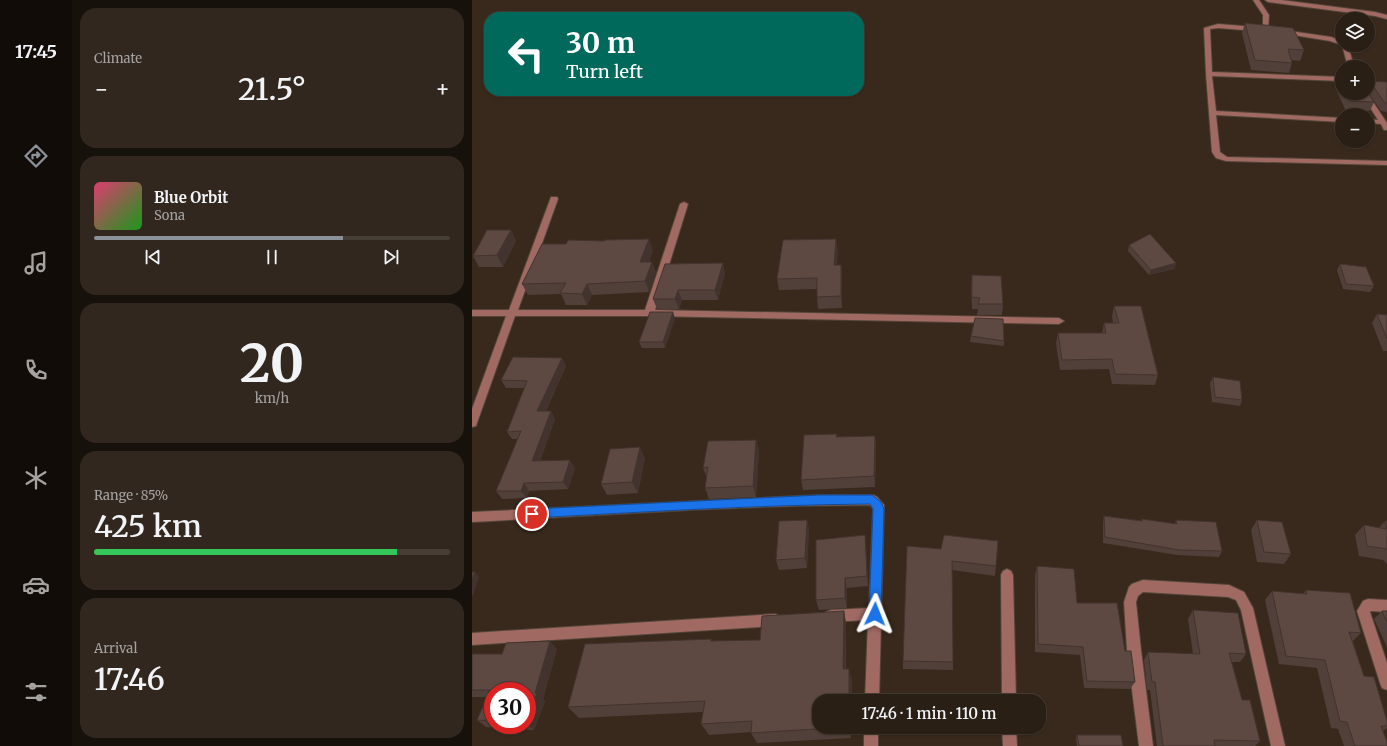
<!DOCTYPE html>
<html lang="en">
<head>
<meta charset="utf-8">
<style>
	body { margin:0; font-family:Merriweather,serif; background:#32271e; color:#f1f3f6; height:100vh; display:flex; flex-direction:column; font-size:15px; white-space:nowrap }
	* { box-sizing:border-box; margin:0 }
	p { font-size:13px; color:#a5a2a0 }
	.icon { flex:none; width:22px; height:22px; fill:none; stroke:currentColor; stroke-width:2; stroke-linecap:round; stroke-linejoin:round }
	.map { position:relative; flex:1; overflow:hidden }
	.panel { display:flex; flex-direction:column; gap:8px; padding:8px; background:#17110c; width:400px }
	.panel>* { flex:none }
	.guide { position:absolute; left:12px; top:12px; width:380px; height:84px; border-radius:16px; box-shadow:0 1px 3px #0004,0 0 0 1px #463d34; background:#00695c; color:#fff; overflow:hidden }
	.buttons { position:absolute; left:863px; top:12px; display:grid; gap:8px }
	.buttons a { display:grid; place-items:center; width:40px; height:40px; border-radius:50%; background:#2a1f15; box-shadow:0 1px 3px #0004,0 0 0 1px #463d34; font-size:20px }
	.speed { position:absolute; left:12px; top:682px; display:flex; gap:8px; font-size:20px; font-weight:700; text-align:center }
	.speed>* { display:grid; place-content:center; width:52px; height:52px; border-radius:50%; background:#2a1f15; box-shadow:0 1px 3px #0004,0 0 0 1px #463d34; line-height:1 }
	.speed .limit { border:6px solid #d22; background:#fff; color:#111 }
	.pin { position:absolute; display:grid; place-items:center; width:34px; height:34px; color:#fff; margin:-17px; border:2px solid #fff; border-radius:50%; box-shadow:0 1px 4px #0007 }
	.me { position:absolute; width:44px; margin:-22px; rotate:2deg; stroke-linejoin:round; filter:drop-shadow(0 0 3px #0008) }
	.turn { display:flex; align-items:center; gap:14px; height:84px; padding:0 16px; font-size:18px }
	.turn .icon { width:52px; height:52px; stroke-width:2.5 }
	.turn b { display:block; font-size:28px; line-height:34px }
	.big { font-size:30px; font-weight:600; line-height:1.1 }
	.panel .tile { flex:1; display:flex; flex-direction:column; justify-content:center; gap:6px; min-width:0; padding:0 14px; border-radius:16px; background:#32271e }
	.panel .dial { align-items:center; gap:0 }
	.dial b { font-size:52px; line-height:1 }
	.song { display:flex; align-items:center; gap:12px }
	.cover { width:48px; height:48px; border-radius:6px; background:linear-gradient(135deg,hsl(340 70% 55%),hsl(120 70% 35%)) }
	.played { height:4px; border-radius:2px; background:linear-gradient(90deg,#8c9099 70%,#463d34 70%) }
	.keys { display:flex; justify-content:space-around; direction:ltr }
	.heat { display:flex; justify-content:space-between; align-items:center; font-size:22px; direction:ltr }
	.charge { height:6px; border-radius:3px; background:linear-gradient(90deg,#34c759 85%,#463d34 0) }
	.trip { position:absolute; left:340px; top:694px; width:234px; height:40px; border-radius:16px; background:#2a1f15; box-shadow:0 1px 3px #0004,0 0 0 1px #463d34; font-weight:600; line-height:40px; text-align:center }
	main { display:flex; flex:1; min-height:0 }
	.tabs { display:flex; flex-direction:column; width:72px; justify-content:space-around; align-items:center; background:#110c08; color:#a5a2a0 }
	.tabs .icon { width:28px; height:28px }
	.tabs .on { color:#8c9099 }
	.tabs b { font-size:18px; color:#f1f3f6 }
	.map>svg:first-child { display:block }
</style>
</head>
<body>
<main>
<nav class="tabs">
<b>17:45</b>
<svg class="icon on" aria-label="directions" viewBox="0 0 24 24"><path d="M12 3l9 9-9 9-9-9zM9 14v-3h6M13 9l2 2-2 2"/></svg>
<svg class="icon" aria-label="music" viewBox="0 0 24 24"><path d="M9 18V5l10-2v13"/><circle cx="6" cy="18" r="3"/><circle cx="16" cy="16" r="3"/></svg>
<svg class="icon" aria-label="phone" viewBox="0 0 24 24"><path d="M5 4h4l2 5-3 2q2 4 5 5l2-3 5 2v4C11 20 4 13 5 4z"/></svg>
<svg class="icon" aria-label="climate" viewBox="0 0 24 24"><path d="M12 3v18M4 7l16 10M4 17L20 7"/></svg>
<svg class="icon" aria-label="car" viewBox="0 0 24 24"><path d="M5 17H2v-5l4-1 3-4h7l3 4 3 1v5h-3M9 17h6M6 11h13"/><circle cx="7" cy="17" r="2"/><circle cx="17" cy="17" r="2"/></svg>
<svg class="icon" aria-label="filters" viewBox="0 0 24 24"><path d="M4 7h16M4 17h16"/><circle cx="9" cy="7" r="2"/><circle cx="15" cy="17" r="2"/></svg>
</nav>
<section class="panel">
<div class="tile"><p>Climate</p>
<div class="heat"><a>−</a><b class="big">21.5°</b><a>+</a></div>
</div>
<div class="tile">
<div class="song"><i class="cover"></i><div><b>Blue Orbit</b><p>Sona</p></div></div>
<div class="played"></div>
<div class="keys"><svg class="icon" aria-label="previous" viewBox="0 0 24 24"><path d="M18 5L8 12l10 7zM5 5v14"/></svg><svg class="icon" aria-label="pause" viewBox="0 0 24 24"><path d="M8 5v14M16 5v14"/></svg><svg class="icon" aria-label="next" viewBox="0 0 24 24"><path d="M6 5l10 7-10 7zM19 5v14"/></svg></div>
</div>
<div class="tile dial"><b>20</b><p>km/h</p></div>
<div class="tile"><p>Range · 85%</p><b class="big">425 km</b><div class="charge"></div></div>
<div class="tile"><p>Arrival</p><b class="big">17:46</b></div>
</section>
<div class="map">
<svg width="915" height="746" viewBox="0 0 915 746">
	<rect width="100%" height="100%" fill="#38291c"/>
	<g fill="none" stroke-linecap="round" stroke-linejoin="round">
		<defs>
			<g id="minor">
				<polygon points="781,0 787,0 797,15 796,30 791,29 791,15"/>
				<polygon points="793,0 809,0 903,12 915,15 915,19 903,16 796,2"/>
				<polygon points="746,24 784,27 787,29 784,31 746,28 738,29 740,72 870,77 870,81 740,76 744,111 870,118 870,122 744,115 748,152 755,157 915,161 915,165 754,161 744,158 740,152 734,74 732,28"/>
				<polygon points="811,30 859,37 870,41 870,45 858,41 809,33 809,31"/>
				<polygon points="870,45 876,45 882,67 876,67"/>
				<polygon points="889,93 895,93 915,123 915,130 912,130 909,124 896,123 896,119 906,120"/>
				<polygon points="79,197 85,197 86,199 46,310 173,310 208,204 212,202 216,204 183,310 587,318 592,321 587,324 177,316 43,316 5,423 4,426 0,427 0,409 34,316 0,316 0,310 37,310"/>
				<path d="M348 495H401L405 497 412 505 407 701H393L396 620 359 622 354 620 353 616 354 612 359 610 397 608 401 509 398 505C266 505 133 515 0 522V512Z"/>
				<polygon points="535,569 539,571 541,575 544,701 530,701 529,575 531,571"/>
				<polygon points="671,580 757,585 772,592 781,608 813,746 799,746 769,610 764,600 756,597 671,592 666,596 664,602 669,650 681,746 667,746 655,650 652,602 657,587 660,584"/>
				<polygon points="896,599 915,600 915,612 899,611 898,612 915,663 915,690 910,688 908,683 885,611 891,601"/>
				<polygon points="303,614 308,616 309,620 308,624 303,626 0,645 0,633"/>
				<rect x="392" y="727" width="14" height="19"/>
				<polygon points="530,727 544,727 545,746 531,746"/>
			</g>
		</defs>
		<use href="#minor" stroke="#534538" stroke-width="2"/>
		<use href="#minor" fill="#a06a63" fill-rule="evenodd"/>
	</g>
	<g fill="#513f39" fill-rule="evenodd">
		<polygon points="773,23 832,50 828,61 819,60 820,63 817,73 779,70 770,33"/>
		<polygon points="866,79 870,80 870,93 896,93 896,81 915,82 915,112 909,111 898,95 902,102 898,111 873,109 863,87"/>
		<polygon points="39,230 44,241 31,267 7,267 1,256"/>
		<polygon points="657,245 704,263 702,269 677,275 656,251"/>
		<polygon points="181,250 177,262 180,262 184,273 177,292 120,295 115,305 94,305 89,294 56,295 50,284"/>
		<polygon points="366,250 364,265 369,265 370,276 370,308 346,309 345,297 345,289 307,290 305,279"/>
		<polygon points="868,264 902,286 898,292 871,289 865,270"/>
		<polygon points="253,273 246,300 210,300 207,309 185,309 181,299"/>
		<polygon points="500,275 531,304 530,315 505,315 506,309 500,309 499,287"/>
		<polygon points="642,306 686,375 683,385 640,384 637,369 588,370 584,343 586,333 630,333 632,323 641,323 640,316"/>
		<polygon points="905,314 915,315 915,351 911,351 900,323"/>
		<polygon points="203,318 193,348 170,348 167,342"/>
		<polygon points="499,336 532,341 532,346 498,342"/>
		<polygon points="90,358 94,366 74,411 79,411 83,419 68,461 103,468 96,489 57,491 55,498 30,499 24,491 46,439 40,439 35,432 52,388 34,388 29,380"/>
		<polygon points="741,377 770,400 768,406 740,402 738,383"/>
		<polygon points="365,434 365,437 403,436 404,447 403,487 331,490 329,480"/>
		<polygon points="284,440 287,451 284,497 237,499 233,488 235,478 231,468"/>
		<polygon points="173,458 166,493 135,495 129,484"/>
		<polygon points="632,516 670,521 670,519 703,524 704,520 750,551 747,557 705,555 631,543 631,521"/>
		<polygon points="335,520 337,530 335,568 307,570 304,560"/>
		<polygon points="785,520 819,554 812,564 785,562 779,530"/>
		<polygon points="913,521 915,521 915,564 911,560 887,556 883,535 892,525 907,528"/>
		<polygon points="394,546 396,586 375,588 375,608 347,610 344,600"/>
		<polygon points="469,549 524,566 523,576 480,570 481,670 431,669 431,661"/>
		<polygon points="565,566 605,603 653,651 663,682 658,689 612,688 608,655 563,652 563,575"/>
		<polygon points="834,590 889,633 881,641 892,676 915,721 915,728 911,731 915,746 872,746 866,729 859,728 845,668 807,664 793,600 800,591 831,594"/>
		<polygon points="721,610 774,654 768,662 760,662 770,700 788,741 783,746 685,746 678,690 675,690 672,660 676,652 721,654 716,619"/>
		<polygon points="372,611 374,624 374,669 380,680 347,727 379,727 379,738 285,743 279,733 279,732 237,735 229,724 231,712 107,718 96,707 240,641 288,640"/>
		<polygon points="910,611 915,611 915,647 902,619"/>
		<path d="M85 649 71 699 73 701 62 730 14 727 5 720 15 697H0V654H30ZM21 691H55V725H21Z"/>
		<polygon points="605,735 651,746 605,746 604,739"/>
	</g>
	<g fill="#42332e">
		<polygon points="899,83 896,89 896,84"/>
		<polygon points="39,230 44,241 31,267 25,255"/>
		<polygon points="177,239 181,250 173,273 168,262"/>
		<polygon points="364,239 366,250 364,277 362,265"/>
		<polygon points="180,262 184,273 177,292 173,281"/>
		<polygon points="251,263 253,273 246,300 243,290"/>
		<polygon points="704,263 702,269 677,275 679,270"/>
		<polygon points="369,265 370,276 370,308 369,296"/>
		<polygon points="115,284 120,295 115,305 110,294"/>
		<polygon points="206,290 210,300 207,309 203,299"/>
		<polygon points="201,312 203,318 193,348 191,342"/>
		<polygon points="90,358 94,366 70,419 65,411"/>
		<polygon points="79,411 83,419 65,468 60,461"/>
		<polygon points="403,436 404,447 403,487 402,476"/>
		<polygon points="284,440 287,451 284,497 281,486"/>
		<polygon points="168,447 173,458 166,493 160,482"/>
		<polygon points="98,460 103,468 96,489 91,482"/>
		<polygon points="52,483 57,491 55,498 49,491"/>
		<polygon points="335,520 337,530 335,568 333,558"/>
		<polygon points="393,535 394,546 396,586 395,576"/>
		<polygon points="3,572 7,577 1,596 0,595 0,580"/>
		<polygon points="373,578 375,588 375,608 373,598"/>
		<polygon points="372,611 374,624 373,681 371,669"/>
		<polygon points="78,641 85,649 71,699 73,701 62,730 55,724 55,720"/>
		<polygon points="377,669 380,680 380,701 377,701"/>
		<polygon points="376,727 379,727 379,738"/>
	</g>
	<g fill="#5e4942" stroke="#42332e">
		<polygon points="773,23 821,28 832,50 816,49 820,63 783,60"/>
		<polygon points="866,79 870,80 870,87"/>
		<polygon points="896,81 915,82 915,103 913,103 899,83 896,84"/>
		<polygon points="873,93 896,93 902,102 877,101"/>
		<polygon points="15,230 39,230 25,255 1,256"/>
		<polygon points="678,234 704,263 679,270 657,245"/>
		<polygon points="177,239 168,262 180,262 173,281 115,284 110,294 88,293 94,283 50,284 70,244 94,244 96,240 133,241 133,240"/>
		<polygon points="364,239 362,265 369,265 369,296 345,297 345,278 305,279 311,240"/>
		<polygon points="251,263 243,290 206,290 203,299 181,299 193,264"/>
		<polygon points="868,264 894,267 902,286 874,284"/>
		<polygon points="500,275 529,276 531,304 506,304 508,298 500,297"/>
		<polygon points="642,306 669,306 686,375 643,374 640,359 590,360 586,333 634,333 632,323 647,323"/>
		<polygon points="178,312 201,312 191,342 167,342"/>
		<polygon points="905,314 915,315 915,339"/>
		<polygon points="503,318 531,319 532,341 499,336"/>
		<polygon points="41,357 90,358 65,411 79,411 60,461 98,460 91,482 52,483 49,491 24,491 49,431 35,432 55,381 29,380"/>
		<polygon points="741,377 768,381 770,400 743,397"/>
		<polygon points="365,434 364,437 403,436 402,476 329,480 332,435"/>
		<polygon points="284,440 281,486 233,488 236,467 231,468 236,441"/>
		<polygon points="168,447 160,482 129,484 138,449"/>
		<polygon points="632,516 670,521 670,519 705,524 704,520 744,522 750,551 707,550 633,537"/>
		<polygon points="335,520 333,558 304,560 307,521"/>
		<polygon points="785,520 810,522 819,554 792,552"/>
		<polygon points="913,521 915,521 915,549 895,546 892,525 914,529"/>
		<polygon points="393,535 395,576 373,578 373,598 344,600 344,540"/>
		<polygon points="472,535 526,541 524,566 480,561 481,662 431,661 435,546 469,549"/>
		<polygon points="565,566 602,569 605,603 645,603 653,651 659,651 663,682 615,681 611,647 566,644"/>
		<polygon points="0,572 3,572 0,580"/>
		<polygon points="834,590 878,593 889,633 877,632 892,676 902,677 915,721 915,726 909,726 915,742 915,746 883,746 875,722 868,721 853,660 814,656 800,591 835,594"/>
		<polygon points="721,610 766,613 774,654 757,653 770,700 778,700 788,741 742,740 743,746 691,746 683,682 680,682 676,652 728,654"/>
		<polygon points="372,611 371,669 377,669 377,701 347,701 347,727 376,727 279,733 280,721 229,724 233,701 96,707 113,644 239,639 239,641 288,640 290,616"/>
		<polygon points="910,611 915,611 915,622"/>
		<polygon points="78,641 63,693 65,693 55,720 55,691 21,691 21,721 5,720 18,690 0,690 0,654 30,654 34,643"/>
		<polygon points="605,735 649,735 651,746 607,746"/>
	</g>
	<path fill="#1a73e8" stroke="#114b97" d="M348 495H400L409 502 412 509 409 614 407 617 403 619 399 617 397 614 401 509 398 504C285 505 173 512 60 518L56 517 55 514 56 510 60 509Z"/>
</svg>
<div class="buttons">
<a><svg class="icon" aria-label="layers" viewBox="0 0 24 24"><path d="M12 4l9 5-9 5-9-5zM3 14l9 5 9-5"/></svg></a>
<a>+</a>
<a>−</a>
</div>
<div class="speed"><div class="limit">30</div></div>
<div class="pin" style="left:60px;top:514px;background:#d93025"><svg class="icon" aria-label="arrive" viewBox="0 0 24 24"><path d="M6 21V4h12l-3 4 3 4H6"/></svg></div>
<svg class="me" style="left:403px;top:614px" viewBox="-20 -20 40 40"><path d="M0-17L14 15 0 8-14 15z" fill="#1a73e8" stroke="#fff" stroke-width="4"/></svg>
<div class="trip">17:46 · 1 min · 110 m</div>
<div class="guide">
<div class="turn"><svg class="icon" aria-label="left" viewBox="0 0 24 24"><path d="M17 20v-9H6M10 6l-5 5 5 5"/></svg><div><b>30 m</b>Turn left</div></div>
</div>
</div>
</main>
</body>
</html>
